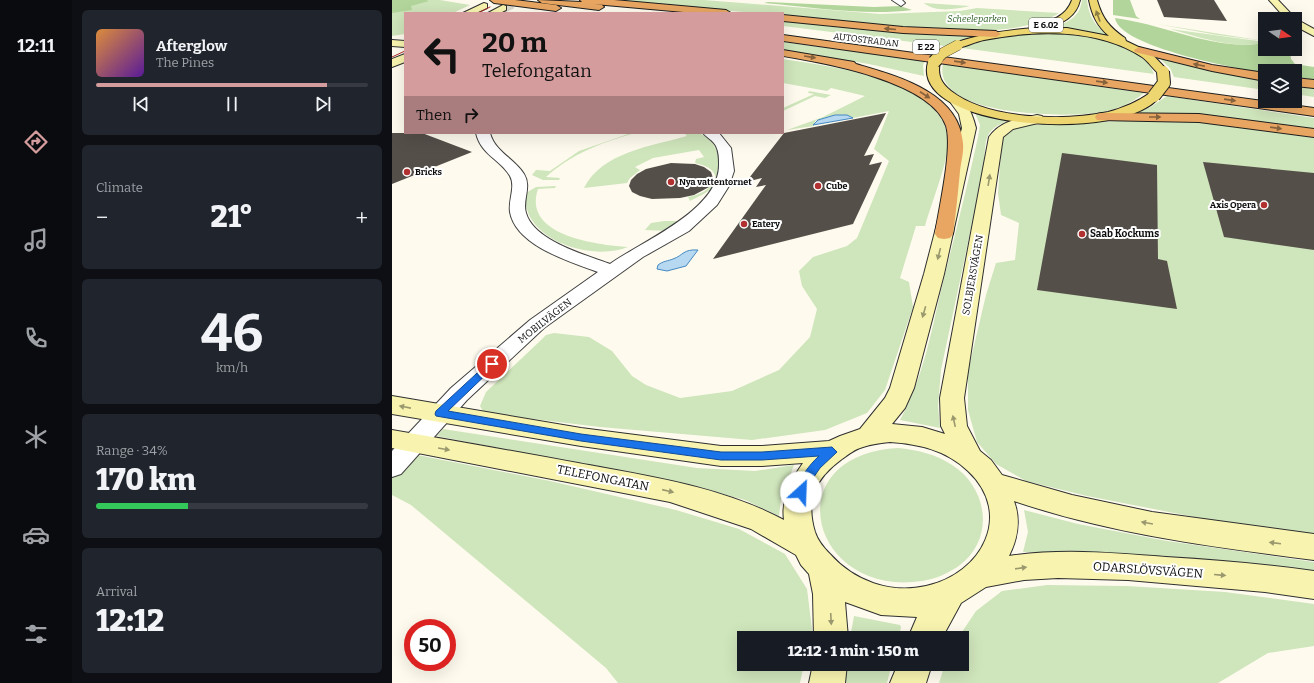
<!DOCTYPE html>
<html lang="en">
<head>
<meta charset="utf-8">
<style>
	body { margin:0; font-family:Bitter,serif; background:#20242c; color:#f1f3f6; height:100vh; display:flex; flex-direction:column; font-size:15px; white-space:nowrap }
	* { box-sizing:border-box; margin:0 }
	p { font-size:13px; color:#9ea1a6 }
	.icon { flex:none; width:22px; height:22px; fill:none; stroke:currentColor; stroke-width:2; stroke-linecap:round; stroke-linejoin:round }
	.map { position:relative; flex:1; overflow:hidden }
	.panel { display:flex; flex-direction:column; gap:10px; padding:10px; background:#0d0f14; width:320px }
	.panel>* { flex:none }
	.hud { position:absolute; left:12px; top:12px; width:380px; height:122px; border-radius:0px; box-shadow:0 4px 16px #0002; background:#d49c9d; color:#111; overflow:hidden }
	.needle { width:26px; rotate:103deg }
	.fabs { position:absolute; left:866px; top:12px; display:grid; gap:8px }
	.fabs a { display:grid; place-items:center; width:44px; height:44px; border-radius:0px; background:#171b24; box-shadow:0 4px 16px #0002; font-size:20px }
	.speed { position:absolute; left:12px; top:619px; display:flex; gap:8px; font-size:20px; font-weight:700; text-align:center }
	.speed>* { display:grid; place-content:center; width:52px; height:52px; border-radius:50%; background:#171b24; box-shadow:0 4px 16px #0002; line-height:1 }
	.speed .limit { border:6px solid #d22; background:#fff; color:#111 }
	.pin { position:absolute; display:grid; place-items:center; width:34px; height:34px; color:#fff; margin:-17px; border:2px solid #fff; border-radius:50%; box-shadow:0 1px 4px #0007 }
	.me { position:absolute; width:44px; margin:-22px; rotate:25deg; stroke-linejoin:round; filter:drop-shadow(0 0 3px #0008) }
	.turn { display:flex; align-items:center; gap:14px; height:84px; padding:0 12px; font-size:18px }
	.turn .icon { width:52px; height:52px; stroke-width:2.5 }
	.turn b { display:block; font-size:28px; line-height:34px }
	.then { display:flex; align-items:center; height:38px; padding:0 12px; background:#0003; gap:8px; font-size:15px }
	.big { font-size:30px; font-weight:800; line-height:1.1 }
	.panel .card { flex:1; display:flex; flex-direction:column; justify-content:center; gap:6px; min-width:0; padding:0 14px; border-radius:6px; background:#20242c }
	.panel .dial { align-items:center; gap:0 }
	.dial b { font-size:52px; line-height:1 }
	.song { display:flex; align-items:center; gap:12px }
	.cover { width:48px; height:48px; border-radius:6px; background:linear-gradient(135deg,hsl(30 70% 55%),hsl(270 70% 35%)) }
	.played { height:4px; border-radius:2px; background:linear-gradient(90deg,#d49c9d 85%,#363941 85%) }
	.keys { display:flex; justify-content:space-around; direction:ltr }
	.heat { display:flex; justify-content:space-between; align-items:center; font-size:22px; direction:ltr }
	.charge { height:6px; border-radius:3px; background:linear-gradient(90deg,#34c759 34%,#363941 0) }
	.trip { position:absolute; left:345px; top:631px; width:232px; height:40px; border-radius:0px; background:#171b24; box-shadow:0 4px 16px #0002; font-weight:800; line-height:40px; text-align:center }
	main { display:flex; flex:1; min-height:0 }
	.tab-bar { display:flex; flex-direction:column; width:72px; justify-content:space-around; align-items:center; background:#090b0e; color:#9ea1a6 }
	.tab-bar .icon { width:28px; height:28px }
	.tab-bar .current { color:#d49c9d }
	.tab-bar b { font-size:18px; color:#f1f3f6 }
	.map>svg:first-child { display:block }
</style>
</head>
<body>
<main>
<nav class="tab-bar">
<b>12:11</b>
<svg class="icon current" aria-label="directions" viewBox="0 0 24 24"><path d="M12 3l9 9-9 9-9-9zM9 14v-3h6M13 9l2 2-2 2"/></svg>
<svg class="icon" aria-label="music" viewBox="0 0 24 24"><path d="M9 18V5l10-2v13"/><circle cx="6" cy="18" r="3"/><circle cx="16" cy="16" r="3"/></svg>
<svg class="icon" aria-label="phone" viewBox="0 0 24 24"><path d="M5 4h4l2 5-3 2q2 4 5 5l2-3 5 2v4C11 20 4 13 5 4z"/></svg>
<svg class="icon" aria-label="climate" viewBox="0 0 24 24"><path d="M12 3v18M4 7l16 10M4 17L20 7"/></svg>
<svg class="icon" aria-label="car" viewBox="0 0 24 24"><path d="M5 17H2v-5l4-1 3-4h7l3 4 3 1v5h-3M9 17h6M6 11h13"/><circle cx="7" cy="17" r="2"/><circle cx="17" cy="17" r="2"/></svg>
<svg class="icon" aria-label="filters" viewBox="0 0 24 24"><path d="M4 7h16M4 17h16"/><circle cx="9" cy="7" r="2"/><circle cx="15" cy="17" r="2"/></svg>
</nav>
<section class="panel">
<div class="card">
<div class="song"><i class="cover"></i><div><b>Afterglow</b><p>The Pines</p></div></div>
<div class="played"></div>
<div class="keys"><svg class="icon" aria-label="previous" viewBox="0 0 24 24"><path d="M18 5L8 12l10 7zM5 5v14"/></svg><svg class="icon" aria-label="pause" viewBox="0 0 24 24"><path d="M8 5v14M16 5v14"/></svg><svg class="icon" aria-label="next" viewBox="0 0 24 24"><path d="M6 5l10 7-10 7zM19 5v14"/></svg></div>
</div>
<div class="card"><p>Climate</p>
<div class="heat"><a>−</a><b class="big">21°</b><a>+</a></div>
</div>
<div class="card dial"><b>46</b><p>km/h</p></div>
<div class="card"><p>Range · 34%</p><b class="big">170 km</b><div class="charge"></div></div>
<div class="card"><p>Arrival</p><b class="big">12:12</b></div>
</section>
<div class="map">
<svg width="922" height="683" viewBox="0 0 922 683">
	<rect width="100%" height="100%" fill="#fefbee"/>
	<g fill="#cfe5bb">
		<polygon points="0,0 48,0 78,5 61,13 13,13 13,34 0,36"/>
		<path d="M205 0H312L488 14 568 11 585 8 667 13C616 48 454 22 391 16V13H363Z"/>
		<path d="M690 0H695C697 18 704 28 720 37L653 29C670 25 688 20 690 0Z"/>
		<path d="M532 3 578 6C564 9 544 13 532 3Z"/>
		<polygon points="391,20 508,32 585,35 552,46 391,26"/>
		<polygon points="765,24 873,41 825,35"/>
		<path d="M778 29 873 42V43C840 49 810 38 778 29Z"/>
		<path d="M626 33C661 33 747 33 762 74L570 48 593 40Z"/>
		<polygon points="391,42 533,61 531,65 532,76 477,64 391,50"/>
		<path d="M391 59C436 66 555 80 556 142 556 163 539 204 533 226H524L508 278 517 282 521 307 493 390 475 413 433 430 360 440 208 427 92 413 88 406 94 392 148 341 154 335 162 333 197 337 220 351 240 376 254 385 288 398 340 391 387 370 418 337 425 309 410 286 407 271 421 257 455 246 465 238 497 161 482 149 497 111 461 118 439 116 423 121 422 126 395 130 431 117 473 96 439 88 435 91 391 83Z"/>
		<polygon points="768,59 811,69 873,80 873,90 782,77 778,68"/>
		<path d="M551 64 752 93C740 103 726 109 710 112 679 118 539 118 551 64Z"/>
		<polygon points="903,85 922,87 922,97 903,94"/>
		<polygon points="417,91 439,95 433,98 423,96 391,111 391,108 422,94 416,93"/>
		<polygon points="775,96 922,118 922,129 829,117 743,113 757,108"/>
		<path d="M583 113 618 120C590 130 594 140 592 167L549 370 546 406 548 428 508 420C530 380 539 335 549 290 562 239 575 188 586 137L588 125Z"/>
		<polygon points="755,120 833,124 922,136 922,537 864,529 695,496 634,481 604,464 585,442 576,410 576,371 594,295 604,263 623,260 627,223 609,215 606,193 610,138 626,127 638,125"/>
		<path d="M239 133H243C211 142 179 154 154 177L168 178 167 180H151L140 175 144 170 158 171 187 151Z"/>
		<path d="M292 133C299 133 307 132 313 136 329 145 332 172 322 186 316 193 305 197 298 201L296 197C308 195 319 189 324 178 321 167 313 166 303 163L304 159 312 157 307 150 261 158 243 167 248 170 238 178 235 183 192 188C210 152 260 146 295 136Z"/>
		<path d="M164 186 163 188 146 189C130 236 205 245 236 247 207 259 157 247 140 220 134 212 134 203 134 193L144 187Z"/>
		<polygon points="272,221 288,221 275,231 253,230 259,223"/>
		<polygon points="51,429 305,468 363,471 402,465 389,499 387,516 353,500 298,485 45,436"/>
		<path d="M506 448C525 450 544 454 560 465 596 488 603 538 568 565 557 573 544 579 530 581 418 598 382 455 506 448Z"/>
		<polygon points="0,450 158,481 284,510 347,529 393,554 415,589 420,629 418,638 352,638 352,664 412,664 408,683 226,683 214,668 19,505 0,495"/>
		<polygon points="632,510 686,524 775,541 922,562 922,577 686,552 631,552 636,532"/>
		<polygon points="655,585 735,586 833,592 922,604 922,646 876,653 826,683 547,683 553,664 570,664 570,638 566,638 584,611 610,591"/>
		<polygon points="462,616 508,625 509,627 507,638 458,638"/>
		<polygon points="454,664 500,664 495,683 452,683"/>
	</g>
	<g fill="#b2d59b">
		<polygon points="0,0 34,0 37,1 19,6 20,10 0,13"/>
		<polygon points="721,0 738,0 744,16 748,19 721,15"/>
		<path d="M376 2 482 7 508 6 520 10C472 16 421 7 372 3Z"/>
		<path d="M723 18C772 24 824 52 873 43V49H898L899 59 903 64 922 67V81L903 78V71H873V73C847 69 727 47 723 18Z"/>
	</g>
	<g fill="#b7d8f1" stroke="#4489c2">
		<polygon points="443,115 455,115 461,118 421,125 426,120"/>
		<path d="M306 250 294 266 275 271 265 269 266 265C271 261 276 261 281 259 292 255 291 249 306 250Z"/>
	</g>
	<g fill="#554f4a">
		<polygon points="765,0 822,0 835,21 772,17"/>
		<polygon points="494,113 472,156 482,154 477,165 490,162 461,224 321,259 374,185 364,187 370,178 354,182 392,133"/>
		<polygon points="0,133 30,133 80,152 0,184"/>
		<polygon points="670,153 765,165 766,259 775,261 785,309 645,290"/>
		<polygon points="811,162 922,173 922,250 832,237"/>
		<polygon points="279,163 303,164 312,167 319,172 322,181 319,186 302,195 288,198 260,199 248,196 240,192 237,186 239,180 245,174 254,169"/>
	</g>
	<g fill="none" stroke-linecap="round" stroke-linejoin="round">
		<polyline stroke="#dad7cc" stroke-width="10" stroke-dasharray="10 5" stroke-linecap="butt" points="111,8 128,0"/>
		<defs>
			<g id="street">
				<polygon points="500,0 510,0 513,3 509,6"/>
				<path d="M84 133H98C103 152 122 158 132 174 140 187 130 200 134 213 142 241 194 255 218 264 250 241 328 210 327 164 327 158 327 152 324 146 321 140 315 138 311 133H327L339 148 342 171 337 186 325 205 297 231 251 257 152 328 75 400 9 474 0 477V451L59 388 138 320 206 272C179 262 124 246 118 212 116 200 124 187 118 176 108 159 89 155 84 133Z"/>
			</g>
			<g id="secondary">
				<polygon points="877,0 886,0 904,19 922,29 922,36 903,26 903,19 894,19"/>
				<polygon points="92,3 95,4 95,8 84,13 71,13"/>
				<polygon points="111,5 114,6 114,10 108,13 96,13"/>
				<polygon points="0,40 13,41 13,47 0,46"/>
				<polygon points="13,54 13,62 0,67 0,59"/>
				<path d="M562 95C575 98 581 116 584 128L552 274 522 388 513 408 500 424 530 427 553 434 549 426 548 398 597 137C609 120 626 119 645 115L650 116 652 119 650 122 621 129 611 137 572 398 575 426 588 451 599 460 610 475 680 495 760 512 922 534V560C821 547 719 534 622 501 629 520 626 538 617 556 669 548 723 553 774 557 824 560 873 564 922 571V599L873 592 736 580 666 578 632 580 594 587 569 603 550 638H516L525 617 489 615 453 602 456 638H422L421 594 417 574 409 565 404 555 359 529 278 502 0 448V430C66 441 131 453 197 465 262 477 333 488 392 520 389 498 399 480 411 463L370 466H329L189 446 0 414V396L189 428 329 446H370L437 441 448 436 468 429 493 398 498 388 532 274 570 128 567 114 556 99ZM498 442C527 444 554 450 576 471 622 514 590 574 534 586 498 594 462 581 438 554 432 548 426 541 423 532 413 499 424 478 450 459 457 454 463 449 471 447 480 444 489 443 498 442Z"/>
				<polygon points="421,664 455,664 453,683 417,683"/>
				<polygon points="506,664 540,664 534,683 498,683"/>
			</g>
			<g id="primary">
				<path d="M680 0H688C684 17 671 23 655 28H675L717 36C705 26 700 15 697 0H705C710 18 717 27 733 38L734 41 759 53 775 70 777 72 775 74H767C761 69 756 61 750 57 705 28 643 30 592 40 583 42 575 46 566 48L561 45 562 43C589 34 615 30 643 28V25C659 21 674 17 680 0Z"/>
				<path d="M542 59 548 62C545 75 549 83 559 91 596 120 672 121 716 112 731 108 745 102 758 93L762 92 768 96C736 143 517 131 536 62Z"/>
			</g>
			<g id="highway">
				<polygon points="98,0 123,0 164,5 169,8 164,11 102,3"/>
				<polygon points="146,0 190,2 188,0 222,0 334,10 339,13 303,13 202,4 210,5 212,7 207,10 150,3"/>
				<polygon points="391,15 511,27 604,31 609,34 604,37 511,33 391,21"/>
				<polygon points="391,35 922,108 922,116 391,41"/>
				<polygon points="747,47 820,65 873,73 873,81 820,71 743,52 742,50"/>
				<path d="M391 50 462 62 464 64C505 76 567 92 571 143 572 152 569 162 568 171 566 192 564 213 561 234L558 238 552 239 546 238 543 234C547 208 561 148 554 126 539 81 432 63 391 56Z"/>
				<polygon points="903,78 922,80 922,88 903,86"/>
				<polygon points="710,113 807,114 922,129 922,137 807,122 705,120 703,117 705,114"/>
			</g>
		</defs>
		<use href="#street" stroke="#404040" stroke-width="2"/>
		<use href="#secondary" stroke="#2f2f2f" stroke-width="2"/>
		<use href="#primary" stroke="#1e1e1e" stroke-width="2"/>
		<use href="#highway" stroke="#1e1e1e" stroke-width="2"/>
		<use href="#street" fill="#fff" fill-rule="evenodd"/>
		<use href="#secondary" fill="#f8f4af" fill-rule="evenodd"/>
		<use href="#primary" fill="#edd56f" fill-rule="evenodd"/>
		<use href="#highway" fill="#e8a662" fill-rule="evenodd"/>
		<g stroke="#b13131" stroke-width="1">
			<polyline points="86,13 98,7"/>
			<polyline points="0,57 13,51"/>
		</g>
		<defs>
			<polyline id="primary-bridge-far1" points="544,60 551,53 566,45"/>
			<g id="primary-bridge">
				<polyline points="542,62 545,59"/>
				<polyline points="762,96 772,83 771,72"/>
			</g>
		</defs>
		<use href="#primary-bridge-far1" stroke="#1e1e1e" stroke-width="11" stroke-linecap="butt"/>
		<use href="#primary-bridge" stroke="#1e1e1e" stroke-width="14" stroke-linecap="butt"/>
		<use href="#primary-bridge-far1" stroke="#edd56f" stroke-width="10"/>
		<use href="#primary-bridge" stroke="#edd56f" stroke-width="12"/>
	</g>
	<defs><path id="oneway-solid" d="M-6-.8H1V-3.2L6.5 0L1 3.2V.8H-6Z"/></defs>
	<use fill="#887b43" href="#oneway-solid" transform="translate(706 16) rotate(-110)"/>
	<g fill="#85613c">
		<use href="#oneway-solid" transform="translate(498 29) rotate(-175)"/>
		<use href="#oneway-solid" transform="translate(418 57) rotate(9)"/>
		<use href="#oneway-solid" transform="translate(568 62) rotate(8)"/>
		<use href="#oneway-solid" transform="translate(807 65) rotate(-168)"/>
		<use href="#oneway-solid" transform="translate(710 82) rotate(8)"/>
		<use href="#oneway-solid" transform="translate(533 95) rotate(33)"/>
		<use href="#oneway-solid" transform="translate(838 100) rotate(8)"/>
		<use href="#oneway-solid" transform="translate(763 117)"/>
		<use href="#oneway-solid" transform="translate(884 128) rotate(8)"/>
	</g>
	<g fill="#9a986e">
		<use href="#oneway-solid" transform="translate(597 180) rotate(-81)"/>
		<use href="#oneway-solid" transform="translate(547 254) rotate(104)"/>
		<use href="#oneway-solid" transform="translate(532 312) rotate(106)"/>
		<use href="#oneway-solid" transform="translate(13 407) rotate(-169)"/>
		<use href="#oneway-solid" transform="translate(562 421) rotate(-102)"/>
		<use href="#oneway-solid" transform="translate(52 449) rotate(10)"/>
		<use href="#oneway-solid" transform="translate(276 491) rotate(13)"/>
		<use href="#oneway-solid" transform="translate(755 523) rotate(-170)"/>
		<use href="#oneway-solid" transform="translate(883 543) rotate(-173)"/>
		<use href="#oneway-solid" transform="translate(629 568) rotate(-8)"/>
		<use href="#oneway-solid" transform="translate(828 575) rotate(5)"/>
		<use href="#oneway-solid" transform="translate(439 619) rotate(87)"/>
	</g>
	<path fill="#1a73e8" stroke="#114b97" d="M100 361 105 364 103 366 56 411 189 434 329 452H370L440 447 445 452 428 468 417 484 413 496H405L403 492C408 478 416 466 427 456L370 460H329L189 441 44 416 43 414 44 411 97 362Z"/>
	<g fill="#b13131" stroke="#fff" stroke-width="1.5">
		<circle cx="15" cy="172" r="4"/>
		<circle cx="279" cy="182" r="4"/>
		<circle cx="426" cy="186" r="4"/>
		<circle cx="872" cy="205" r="4"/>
		<circle cx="352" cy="224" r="4"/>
		<circle cx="690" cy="234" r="4"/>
	</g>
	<g text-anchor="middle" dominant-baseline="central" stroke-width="4" stroke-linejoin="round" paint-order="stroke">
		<g font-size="9" font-style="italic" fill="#2c5f23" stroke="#fff">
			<text x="585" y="19">Scheeleparken</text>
		</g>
		<g fill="#fff" stroke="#565656" stroke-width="1">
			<rect x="637" y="18" width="34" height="14" rx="3"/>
			<rect x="521" y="40" width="26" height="14" rx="3"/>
		</g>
		<g font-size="9" font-weight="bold" fill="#0d0d0d">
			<text x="654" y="25">E 6.02</text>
			<text x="534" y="47">E 22</text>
		</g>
		<g font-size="9" fill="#0d0d0d" stroke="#fff">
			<text transform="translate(474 40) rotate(7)">AUTOSTRADAN</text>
		</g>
		<g font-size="9" font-weight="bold" fill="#0d0d0d" stroke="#fff" text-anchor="start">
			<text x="23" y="172">Bricks</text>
			<text x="287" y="182">Nya vattentornet</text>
			<text x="434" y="186">Cube</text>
			<text x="864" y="205" text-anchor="end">Axis Opera</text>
			<text x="360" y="224">Eatery</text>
		</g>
		<g font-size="10" font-weight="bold" fill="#0d0d0d" stroke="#fff" text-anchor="start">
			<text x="698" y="234">Saab Kockums</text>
		</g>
		<g font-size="10" fill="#0d0d0d" stroke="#fff">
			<text transform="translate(581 275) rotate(-80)">SOLBJERSVÄGEN</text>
			<text transform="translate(153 321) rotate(-38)">MOBILVÄGEN</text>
		</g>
		<g font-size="12" fill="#0d0d0d" stroke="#fff">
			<text transform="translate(211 478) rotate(11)">TELEFONGATAN</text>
			<text transform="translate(756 570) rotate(4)">ODARSLÖVSVÄGEN</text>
		</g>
	</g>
</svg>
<div class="fabs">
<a><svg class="needle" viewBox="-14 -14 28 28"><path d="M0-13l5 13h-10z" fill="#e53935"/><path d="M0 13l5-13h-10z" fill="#9ea1a6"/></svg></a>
<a><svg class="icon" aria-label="layers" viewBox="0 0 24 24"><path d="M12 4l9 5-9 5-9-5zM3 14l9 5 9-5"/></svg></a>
</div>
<div class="speed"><div class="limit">50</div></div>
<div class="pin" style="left:100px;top:364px;background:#d93025"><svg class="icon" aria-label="arrive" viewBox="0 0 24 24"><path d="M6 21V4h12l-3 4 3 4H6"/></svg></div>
<svg class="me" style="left:409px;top:492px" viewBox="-20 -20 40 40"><circle r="19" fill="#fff"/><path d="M0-13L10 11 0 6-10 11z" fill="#1a73e8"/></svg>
<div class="trip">12:12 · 1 min · 150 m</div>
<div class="hud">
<div class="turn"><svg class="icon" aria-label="left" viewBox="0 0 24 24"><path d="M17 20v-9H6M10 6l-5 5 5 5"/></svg><div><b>20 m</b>Telefongatan</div></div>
<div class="then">Then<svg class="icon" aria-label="right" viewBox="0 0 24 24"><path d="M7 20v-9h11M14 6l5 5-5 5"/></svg></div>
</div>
</div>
</main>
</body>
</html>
